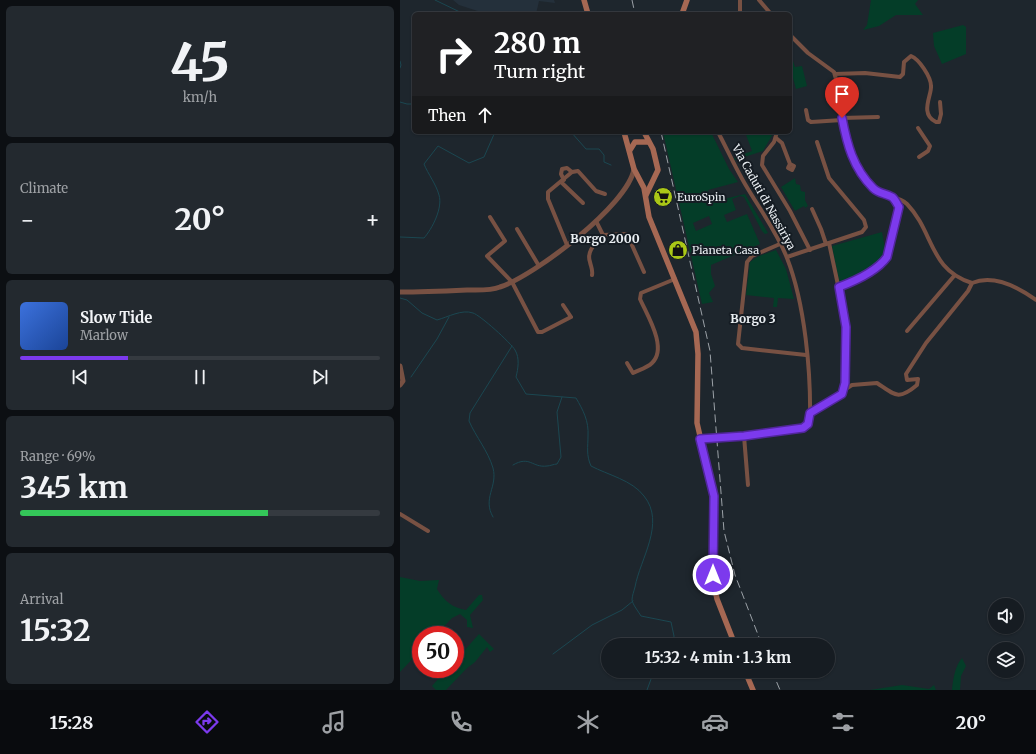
<!DOCTYPE html>
<html lang="en">
<head>
<meta charset="utf-8">
<style>
	body { margin:0; font-family:Merriweather,serif; background:#23292f; color:#f1f3f6; height:100vh; display:flex; flex-direction:column; font-size:15px; white-space:nowrap }
	* { box-sizing:border-box; margin:0 }
	p { font-size:13px; color:#9ea1a5 }
	.icon { flex:none; width:22px; height:22px; fill:none; stroke:currentColor; stroke-width:2; stroke-linecap:round; stroke-linejoin:round }
	.map { position:relative; flex:1; overflow:hidden }
	.panel { display:flex; flex-direction:column; gap:6px; padding:6px; background:#0c0f13; width:400px }
	.panel>* { flex:none }
	.top-card { position:absolute; left:12px; top:12px; width:380px; height:122px; border-radius:6px; box-shadow:0 1px 3px #0004,0 0 0 1px #353a40; background:#202124; color:#fff; overflow:hidden }
	.tools { position:absolute; left:588px; top:598px; display:grid; gap:8px }
	.tools a { display:grid; place-items:center; width:36px; height:36px; border-radius:50%; background:#161c22; box-shadow:0 1px 3px #0004,0 0 0 1px #353a40; font-size:20px }
	.speed { position:absolute; left:12px; top:626px; display:flex; gap:8px; font-size:20px; font-weight:700; text-align:center }
	.speed>* { display:grid; place-content:center; width:52px; height:52px; border-radius:50%; background:#161c22; box-shadow:0 1px 3px #0004,0 0 0 1px #353a40; line-height:1 }
	.speed .limit { border:6px solid #d22; background:#fff; color:#111 }
	.pin { position:absolute; display:grid; place-items:center; width:34px; height:34px; color:#fff; margin:-41px -17px; border-radius:50% 50% 50% 0; rotate:-45deg; box-shadow:0 0 4px #0007 }
	.pin .icon { rotate:45deg }
	.me { position:absolute; width:44px; margin:-22px; rotate:0deg; stroke-linejoin:round; filter:drop-shadow(0 0 3px #0008) }
	.turn { display:flex; align-items:center; gap:14px; height:84px; padding:0 16px; font-size:18px }
	.turn .icon { width:52px; height:52px; stroke-width:2.5 }
	.turn b { display:block; font-size:28px; line-height:34px }
	.then { display:flex; align-items:center; height:38px; padding:0 16px; background:#0003; gap:8px; font-size:15px }
	.big { font-size:30px; font-weight:700; line-height:1.1 }
	.panel .card { flex:1; display:flex; flex-direction:column; justify-content:center; gap:6px; min-width:0; padding:0 14px; border-radius:6px; background:#23292f }
	.panel .dial { align-items:center; gap:0 }
	.dial b { font-size:52px; line-height:1 }
	.song { display:flex; align-items:center; gap:12px }
	.cover { width:48px; height:48px; border-radius:6px; background:linear-gradient(135deg,hsl(220 70% 55%),hsl(220 70% 35%)) }
	.played { height:4px; border-radius:2px; background:linear-gradient(90deg,#7c3aed 30%,#353a40 30%) }
	.keys { display:flex; justify-content:space-around; direction:ltr }
	.heat { display:flex; justify-content:space-between; align-items:center; font-size:22px; direction:ltr }
	.charge { height:6px; border-radius:3px; background:linear-gradient(90deg,#34c759 69%,#353a40 0) }
	.trip { position:absolute; left:201px; top:638px; width:234px; height:40px; border-radius:20px; background:#161c22; box-shadow:0 1px 3px #0004,0 0 0 1px #353a40; font-weight:700; line-height:40px; text-align:center }
	.menu { display:flex; height:64px; justify-content:space-around; align-items:center; background:#090b0e; color:#9ea1a5 }
	.menu .icon { width:28px; height:28px }
	.menu .current { color:#7c3aed }
	.menu b { font-size:18px; color:#f1f3f6 }
	main { display:flex; flex:1; min-height:0 }
	.map>svg:first-child { display:block }
</style>
</head>
<body>
<main>
<section class="panel">
<div class="card dial"><b>45</b><p>km/h</p></div>
<div class="card"><p>Climate</p>
<div class="heat"><a>−</a><b class="big">20°</b><a>+</a></div>
</div>
<div class="card">
<div class="song"><i class="cover"></i><div><b>Slow Tide</b><p>Marlow</p></div></div>
<div class="played"></div>
<div class="keys"><svg class="icon" aria-label="previous" viewBox="0 0 24 24"><path d="M18 5L8 12l10 7zM5 5v14"/></svg><svg class="icon" aria-label="pause" viewBox="0 0 24 24"><path d="M8 5v14M16 5v14"/></svg><svg class="icon" aria-label="next" viewBox="0 0 24 24"><path d="M6 5l10 7-10 7zM19 5v14"/></svg></div>
</div>
<div class="card"><p>Range · 69%</p><b class="big">345 km</b><div class="charge"></div></div>
<div class="card"><p>Arrival</p><b class="big">15:32</b></div>
</section>
<div class="map">
<svg width="636" height="690" viewBox="0 0 636 690">
	<rect width="100%" height="100%" fill="#1e262d"/>
	<polygon fill="#24303b" points="53,0 154,0 155,3 139,1 136,14 87,14 59,5"/>
	<g fill="#043d28" fill-rule="evenodd">
		<polygon points="471,0 518,0 515,4 523,15 496,15 479,26 463,30 467,25"/>
		<polygon points="563,25 566,27 566,54 542,64 534,46 533,33"/>
		<polygon points="392,58 395,67 402,66 407,86 396,89 390,67 390,59"/>
		<path d="M263 132H311L329 169 338 182 308 190 311 202 345 194 368 233 365 234 362 231 344 197 340 196 332 199 336 210 324 215 327 222 347 214 360 244 311 265V274L315 286 309 293 313 302 302 304ZM309 216 312 224 296 231 293 223Z"/>
		<polygon points="345,132 374,132 363,151 335,160 334,158 352,151"/>
		<polygon points="395,178 396,184 400,185 401,191 405,192 405,200 408,206 405,208 404,206 395,211 381,187"/>
		<polygon points="482,232 485,248 484,260 452,281 440,285 432,246"/>
		<polygon points="376,250 386,269 394,299 378,298 377,307 373,307 374,298 346,295 350,262 359,256"/>
		<path d="M0 577 20 581 39 580 37 589C44 601 53 608 66 610L79 595H82L83 600 70 615 73 628 67 627V620L60 614 52 618 36 635H21V650L0 672Z"/>
		<polygon points="79,634 94,649 90,652 87,647 75,662 66,669 46,690 36,690 32,686 47,669 55,669 55,661"/>
		<path d="M562 658 566 666 561 676 560 690H552C553 679 555 666 562 658Z"/>
		<polygon points="502,685 529,689 534,685 536,690 470,690"/>
	</g>
	<g fill="none" stroke-linecap="round" stroke-linejoin="round">
		<g stroke="#1b4751" stroke-width="1">
			<polyline points="35,0 64,14"/>
			<polyline points="0,61 1,65 0,68"/>
			<polyline points="0,102 7,104 14,104"/>
			<polyline points="171,132 186,149 199,149 204,155 204,162 211,165"/>
			<path d="M0 237 24 238C32 229 43 208 39 195 36 184 28 174 24 164L38 146 69 163 84 157 95 132"/>
			<path d="M0 298 7 300 22 313 37 320C48 317 62 309 73 313 80 315 111 343 115 350 120 358 118 369 116 377L126 394 176 398C183 410 189 421 188 436 188 447 186 455 191 466 208 475 232 480 244 496 266 523 240 559 235 587 234 591 232 596 232 600 233 605 238 611 241 616L271 622 274 636 273 645"/>
			<polyline points="11,377 37,339 49,317"/>
			<path d="M113 465C130 455 132 468 147 466 150 466 154 464 157 464L161 457 157 412 162 397"/>
			<path d="M93 517C82 498 98 487 93 468 88 451 76 437 69 421L70 413 112 346"/>
			<polyline points="153,654 192,625 222,610 233,601"/>
			<polyline points="247,690 254,671"/>
		</g>
		<g stroke="#785143" stroke-width="4">
			<polyline points="340,0 340,14"/>
			<polyline points="359,0 371,14"/>
			<path d="M390 35 408 53 434 72C443 99 439 131 451 158 457 169 469 190 482 195 491 198 500 197 507 204 534 232 529 270 572 283"/>
			<path d="M435 74 465 73 500 77 503 74 504 62 511 56C519 59 531 77 531 86 532 95 519 114 536 122H539L541 114 540 102"/>
			<polyline points="406,110 408,120 411,122 442,120"/>
			<polyline points="442,118 478,117"/>
			<polyline points="518,128 530,146 528,151 519,157"/>
			<polyline points="377,132 374,142 363,156 362,165 390,211 410,250"/>
			<polyline points="376,138 382,143 390,164 388,168 392,170 394,166 390,164"/>
			<polyline points="164,180 161,174 162,169 167,168 172,172"/>
			<polyline points="161,182 183,203"/>
			<polyline points="412,209 421,229 426,244"/>
			<polyline points="90,217 105,241 87,256 112,282 138,332 142,332 171,317 163,305"/>
			<polyline points="117,229 139,266"/>
			<polyline points="203,235 227,234 244,272"/>
			<polyline points="380,244 352,256 347,262 338,344 342,348 406,355"/>
			<polyline points="167,245 148,199 148,192 172,172 178,171 196,191 205,194"/>
			<polyline points="387,257 462,232 466,227 464,220 429,178 417,142"/>
			<path d="M192 275C193 270 191 267 190 262 186 251 196 243 203 235L196 221"/>
			<polyline points="439,287 450,283 483,262 487,257 499,207 492,197"/>
			<polyline points="507,331 554,276"/>
			<path d="M227 363 233 373C239 370 247 368 252 363 268 348 247 315 240 299L241 293 275 279"/>
			<path d="M444 390 452 385 477 383C495 395 498 401 517 385L518 379 507 380 506 374 526 343 568 291 572 283C594 274 618 287 636 300"/>
			<polyline points="410,413 442,394 445,383 447,327 429,243"/>
			<polyline points="344,436 348,485"/>
			<path d="M300 439 344 436 386 429H400L406 426 410 421C411 372 405 304 387 258 377 232 359 208 345 184 335 167 327 149 318 132"/>
			<polyline points="0,514 28,531"/>
		</g>
		<g stroke="#785143" stroke-width="5">
			<path d="M0 292C22 292 45 291 67 290 78 290 90 291 100 287 134 276 228 205 234 169"/>
			<polyline points="0,366 3,381 0,385"/>
		</g>
		<g stroke="#a66853" stroke-width="5.5">
			<polyline points="184,0 188,14"/>
			<polyline points="282,14 287,0"/>
			<polyline points="224,132 234,169 244,188 249,217 296,332 298,354 297,423 314,496 314,585 317,599 335,645"/>
			<polyline points="244,132 253,149 258,170 246,195"/>
			<polyline points="230,150 235,142 248,142"/>
			<polyline points="345,671 353,690"/>
		</g>
		<g stroke="#9ca2a8" stroke-width="1" stroke-dasharray="8 4" stroke-linecap="butt">
			<polyline points="232,0 235,14"/>
			<polyline points="261,132 310,351 324,531 335,575 362,645"/>
			<polyline points="372,671 380,690"/>
		</g>
	</g>
	<g fill="none" stroke-linecap="round" stroke-linejoin="round">
		<defs>
			<path id="route" d="M313 575 314 496 300 439 344 436 403 428 408 424 410 413 442 394 445 383 446 327 439 287C455 281 477 271 487 257L499 207C497 204 495 199 492 197 485 193 479 194 473 188 453 168 447 144 442 118"/>
		</defs>
		<use href="#route" stroke="#51269a" stroke-width="10"/>
		<use href="#route" stroke="#7c3aed" stroke-width="7"/>
	</g>
	<defs>
		<symbol id="supermarket-disc" viewBox="-11 -11 22 22"><circle r="9.5" fill="#aac717" stroke="#151c23"/><path d="M-6-5.5h2.5l.6 2H6L4.5 2H-2.5L-4.4-4H-6ZM-1.5 3.2a1.3 1.3 0 1 0 .1 0ZM3 3.2a1.3 1.3 0 1 0 .1 0Z" fill="#111"/></symbol>
		<symbol id="shop-disc" viewBox="-11 -11 22 22"><circle r="9.5" fill="#aac717" stroke="#151c23"/><path d="M-5-2.5h2.3a2.7 3.5 0 0 1 5.4 0H5L5.5 6h-11ZM-1.5-2.5h3a1.5 2.3 0 0 0-3 0Z" fill="#111"/></symbol>
	</defs>
	<g fill-rule="evenodd">
		<use href="#supermarket-disc" x="252" y="186" width="22" height="22"/>
		<use href="#shop-disc" x="267" y="239" width="22" height="22"/>
	</g>
	<g text-anchor="middle" dominant-baseline="central" stroke-width="4" stroke-linejoin="round" paint-order="stroke">
		<g font-size="11" fill="#eaeff3" stroke="#151c23" text-anchor="start">
			<text x="277" y="197">EuroSpin</text>
			<text x="292" y="250">Pianeta Casa</text>
		</g>
		<g font-size="11" fill="#eaeff3" stroke="#151c23">
			<text transform="translate(364 197) rotate(61)">Via Caduti di Nassiriya</text>
		</g>
		<g font-size="12" font-weight="bold" fill="#eaeff3" stroke="#151c23">
			<text x="205" y="238">Borgo 2000</text>
			<text x="353" y="318">Borgo 3</text>
		</g>
	</g>
</svg>
<div class="tools">
<a><svg class="icon" aria-label="sound" viewBox="0 0 24 24"><path d="M4 9h4l5-4v14l-5-4H4zM17 9q2 3 0 6"/></svg></a>
<a><svg class="icon" aria-label="layers" viewBox="0 0 24 24"><path d="M12 4l9 5-9 5-9-5zM3 14l9 5 9-5"/></svg></a>
</div>
<div class="speed"><div class="limit">50</div></div>
<div class="pin" style="left:442px;top:118px;background:#d93025"><svg class="icon" aria-label="arrive" viewBox="0 0 24 24"><path d="M6 21V4h12l-3 4 3 4H6"/></svg></div>
<svg class="me" style="left:313px;top:575px" viewBox="-20 -20 40 40"><circle r="17" fill="#7c3aed" stroke="#fff" stroke-width="3"/><path d="M0-11L8 9 0 5-8 9z" fill="#fff"/></svg>
<div class="trip">15:32 · 4 min · 1.3 km</div>
<div class="top-card">
<div class="turn"><svg class="icon" aria-label="right" viewBox="0 0 24 24"><path d="M7 20v-9h11M14 6l5 5-5 5"/></svg><div><b>280 m</b>Turn right</div></div>
<div class="then">Then<svg class="icon" aria-label="ahead" viewBox="0 0 24 24"><path d="M12 20V5M6 11l6-6 6 6"/></svg></div>
</div>
</div>
</main>
<nav class="menu">
<b>15:28</b>
<svg class="icon current" aria-label="directions" viewBox="0 0 24 24"><path d="M12 3l9 9-9 9-9-9zM9 14v-3h6M13 9l2 2-2 2"/></svg>
<svg class="icon" aria-label="music" viewBox="0 0 24 24"><path d="M9 18V5l10-2v13"/><circle cx="6" cy="18" r="3"/><circle cx="16" cy="16" r="3"/></svg>
<svg class="icon" aria-label="phone" viewBox="0 0 24 24"><path d="M5 4h4l2 5-3 2q2 4 5 5l2-3 5 2v4C11 20 4 13 5 4z"/></svg>
<svg class="icon" aria-label="climate" viewBox="0 0 24 24"><path d="M12 3v18M4 7l16 10M4 17L20 7"/></svg>
<svg class="icon" aria-label="car" viewBox="0 0 24 24"><path d="M5 17H2v-5l4-1 3-4h7l3 4 3 1v5h-3M9 17h6M6 11h13"/><circle cx="7" cy="17" r="2"/><circle cx="17" cy="17" r="2"/></svg>
<svg class="icon" aria-label="filters" viewBox="0 0 24 24"><path d="M4 7h16M4 17h16"/><circle cx="9" cy="7" r="2"/><circle cx="15" cy="17" r="2"/></svg>
<b>20°</b>
</nav>
</body>
</html>
